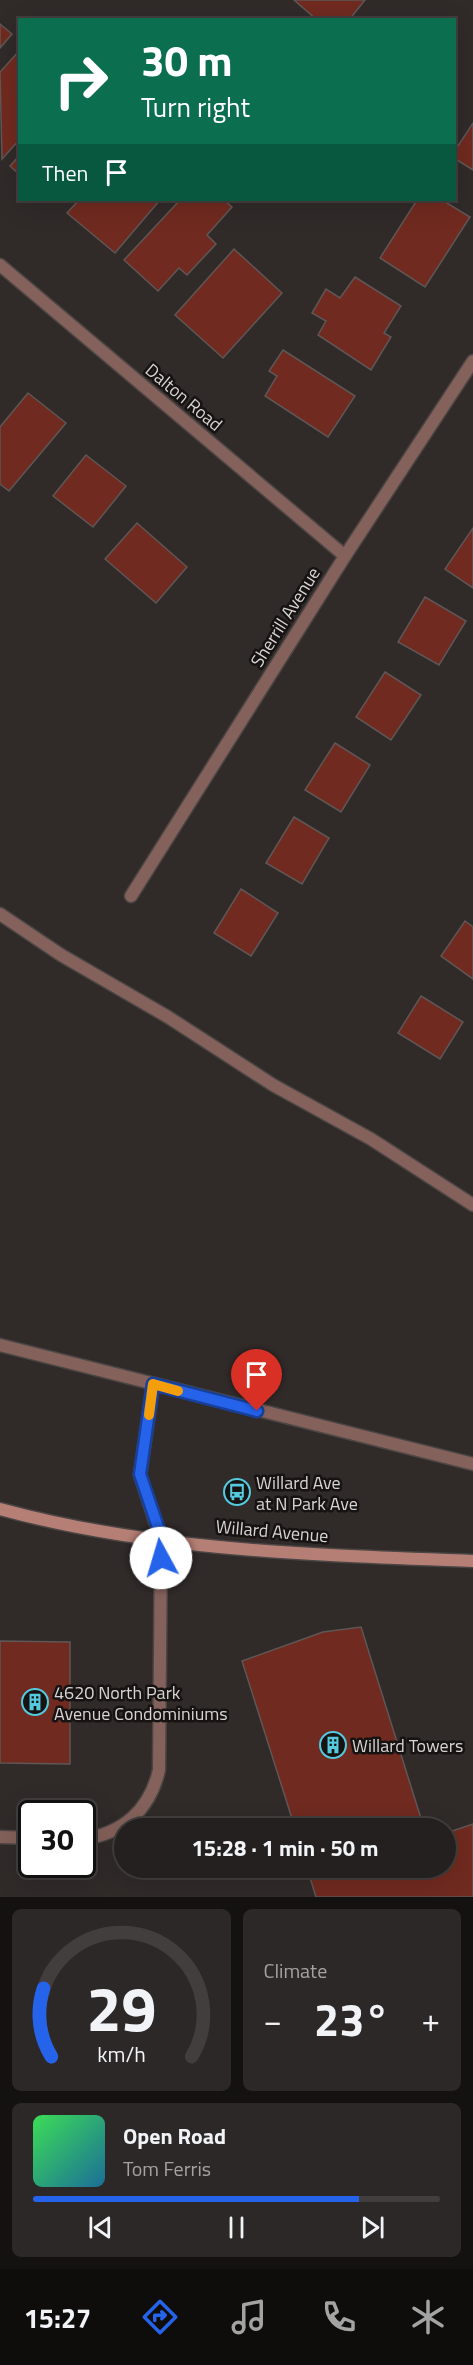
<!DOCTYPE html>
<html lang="en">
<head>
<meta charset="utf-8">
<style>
	body { margin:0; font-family:"Titillium Web",sans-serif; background:#2c2828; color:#f1f3f6; height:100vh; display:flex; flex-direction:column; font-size:22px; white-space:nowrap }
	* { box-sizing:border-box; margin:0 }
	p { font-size:20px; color:#a3a3a4 }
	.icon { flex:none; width:33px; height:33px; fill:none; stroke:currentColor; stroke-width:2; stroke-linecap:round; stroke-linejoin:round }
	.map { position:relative; height:1897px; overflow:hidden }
	.details { display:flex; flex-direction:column; gap:12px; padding:12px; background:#141211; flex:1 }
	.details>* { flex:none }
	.banner { position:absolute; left:18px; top:18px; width:438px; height:183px; border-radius:0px; box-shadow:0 6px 24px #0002,0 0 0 2px #413e3d; background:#0b6e4f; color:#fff; overflow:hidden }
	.speed { position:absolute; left:18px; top:1800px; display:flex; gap:12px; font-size:30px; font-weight:700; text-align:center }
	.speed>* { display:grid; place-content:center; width:78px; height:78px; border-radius:50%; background:#24201f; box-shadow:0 6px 24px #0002,0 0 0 2px #413e3d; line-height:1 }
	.speed .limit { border:3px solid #111; border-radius:9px; background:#fff; color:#111 }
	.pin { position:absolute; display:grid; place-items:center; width:51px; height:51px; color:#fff; margin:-62px -26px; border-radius:50% 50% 50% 0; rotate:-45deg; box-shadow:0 0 6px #0007 }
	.pin .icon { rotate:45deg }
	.me { position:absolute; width:66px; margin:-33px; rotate:354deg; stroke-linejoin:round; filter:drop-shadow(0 0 4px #0008) }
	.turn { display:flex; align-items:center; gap:21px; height:126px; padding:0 24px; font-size:27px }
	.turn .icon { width:78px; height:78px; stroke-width:2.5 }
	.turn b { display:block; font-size:42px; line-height:51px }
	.then { display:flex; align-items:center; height:57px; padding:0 24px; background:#0003; gap:12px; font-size:22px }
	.big { font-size:45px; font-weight:700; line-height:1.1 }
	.details .card { flex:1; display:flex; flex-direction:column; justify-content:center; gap:9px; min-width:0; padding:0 21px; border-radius:9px; background:#2c2828 }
	.details .dial { align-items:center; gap:0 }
	.dial svg { height:156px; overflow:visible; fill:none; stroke:#413e3d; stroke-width:7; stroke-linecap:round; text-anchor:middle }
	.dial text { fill:#f1f3f6; stroke:none }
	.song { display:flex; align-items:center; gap:18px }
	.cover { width:72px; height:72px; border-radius:9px; background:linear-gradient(135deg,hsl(130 70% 55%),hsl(200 70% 35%)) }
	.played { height:6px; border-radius:3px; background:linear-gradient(90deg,#2563eb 80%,#413e3d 80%) }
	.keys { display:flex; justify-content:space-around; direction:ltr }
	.heat { display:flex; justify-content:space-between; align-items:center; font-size:33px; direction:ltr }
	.details .tiles { flex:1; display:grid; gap:12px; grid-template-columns:1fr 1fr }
	.card:last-child { grid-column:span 2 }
	.trip { position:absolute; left:114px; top:1818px; width:342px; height:60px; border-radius:30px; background:#24201f; box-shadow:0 6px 24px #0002,0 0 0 2px #413e3d; font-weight:700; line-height:60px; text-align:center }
	.menu { display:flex; height:96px; justify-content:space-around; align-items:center; background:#0e0d0c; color:#a3a3a4 }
	.menu .icon { width:42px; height:42px }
	.menu .on { color:#2563eb }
	.menu b { font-size:27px; color:#f1f3f6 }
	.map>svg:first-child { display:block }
</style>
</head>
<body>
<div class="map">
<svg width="473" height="1897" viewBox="0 0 473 1897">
	<rect width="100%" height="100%" fill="#302a29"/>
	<g fill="#702a1f" stroke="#5e5756" stroke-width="1.5">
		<polygon points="294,0 365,0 349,20 317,20"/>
		<polygon points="0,24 12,34 0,48"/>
		<polygon points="20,50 20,139 2,159 0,72"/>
		<polygon points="473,123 473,170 454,158 454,152"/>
		<polygon points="20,155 20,175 10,166"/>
		<polygon points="79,200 160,200 115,253 67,213"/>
		<polygon points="180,200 224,200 232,207 207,235 216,244 187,275 179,268 158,291 124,260"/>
		<polygon points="417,200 442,200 470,217 425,287 380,258"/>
		<polygon points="234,249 282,293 223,358 175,315"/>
		<polygon points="355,277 401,306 384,333 391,337 371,370 318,335 326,321 312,313 326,289 340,298"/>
		<polygon points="283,350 355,396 328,437 265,396 277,376 269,371"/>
		<polygon points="28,393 66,423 9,491 0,484 0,427"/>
		<polygon points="86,455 126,486 93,527 53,496"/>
		<polygon points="137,523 187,567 156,603 105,559"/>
		<polygon points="473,528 473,588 445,569"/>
		<polygon points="425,597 466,621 439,665 398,642"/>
		<polygon points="385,672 421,695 391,740 356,717"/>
		<polygon points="335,743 370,765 341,812 305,790"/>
		<polygon points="294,817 329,838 302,884 266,863"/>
		<polygon points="241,889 278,913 251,956 214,933"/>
		<polygon points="465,921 473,927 473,979 441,956"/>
		<polygon points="421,996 463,1022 440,1059 398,1033"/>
		<polygon points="361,1627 424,1828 295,1828 242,1661 323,1632"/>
		<polygon points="0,1641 70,1642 70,1764 0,1763"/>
		<polygon points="473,1824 473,1897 316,1897 307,1868 446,1868 446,1833"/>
	</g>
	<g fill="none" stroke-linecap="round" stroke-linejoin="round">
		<defs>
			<g id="lane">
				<polyline points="0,914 61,955 168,1017 273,1085 371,1139 473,1205"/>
				<polyline points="0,1345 473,1464"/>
				<polyline points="153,1385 140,1475 161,1539"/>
			</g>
			<g id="street">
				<polyline points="0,265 345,556"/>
				<polyline points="131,896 345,556 473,361"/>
				<polyline points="0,1837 32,1838"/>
				<path d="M82 1839C124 1834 150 1809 159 1770L161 1539"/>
			</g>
			<path id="secondary" d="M0 1509C153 1551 316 1555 473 1561"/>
		</defs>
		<use href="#lane" stroke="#4b4544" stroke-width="15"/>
		<use href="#street" stroke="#4b4544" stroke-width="15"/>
		<use href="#secondary" stroke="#4b4544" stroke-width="15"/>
		<use href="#lane" stroke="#84615b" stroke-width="12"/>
		<use href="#street" stroke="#84615b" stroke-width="12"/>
		<use href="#secondary" stroke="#b57f75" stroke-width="12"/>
	</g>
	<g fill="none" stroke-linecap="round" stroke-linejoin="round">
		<defs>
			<polyline id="route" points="161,1558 162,1539 140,1474 153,1384 257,1411"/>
		</defs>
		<use href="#route" stroke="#184099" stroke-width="15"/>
		<use href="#route" stroke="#2563eb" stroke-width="10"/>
		<polyline stroke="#f59e0b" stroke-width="10" points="149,1415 153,1384 178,1391"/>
	</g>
	<defs>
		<symbol id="bus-ring" viewBox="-11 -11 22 22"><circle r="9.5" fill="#161312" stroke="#54cade" stroke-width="1.5"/><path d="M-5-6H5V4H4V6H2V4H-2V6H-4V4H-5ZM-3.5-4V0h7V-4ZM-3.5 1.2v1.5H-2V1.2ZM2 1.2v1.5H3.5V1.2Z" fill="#54cade"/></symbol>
		<symbol id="building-ring" viewBox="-11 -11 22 22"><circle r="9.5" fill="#161312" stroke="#54cade" stroke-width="1.5"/><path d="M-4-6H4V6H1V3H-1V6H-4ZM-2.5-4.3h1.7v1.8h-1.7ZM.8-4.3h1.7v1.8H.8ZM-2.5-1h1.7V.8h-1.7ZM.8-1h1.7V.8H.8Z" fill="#54cade"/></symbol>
	</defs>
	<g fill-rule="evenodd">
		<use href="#bus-ring" x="222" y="1477" width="30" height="30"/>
		<use href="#building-ring" x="20" y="1687" width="30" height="30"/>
		<use href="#building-ring" x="318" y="1730" width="30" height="30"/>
	</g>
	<g text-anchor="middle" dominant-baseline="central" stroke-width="5" stroke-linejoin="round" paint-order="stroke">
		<g font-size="18" fill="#d8d4d4" stroke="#161312">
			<text transform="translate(184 397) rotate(40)">Dalton Road</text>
			<text transform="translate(285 617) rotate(-58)">Sherrill Avenue</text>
			<text transform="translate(272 1531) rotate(5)">Willard Avenue</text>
		</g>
		<g font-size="18" fill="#d8d4d4" stroke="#161312" text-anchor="start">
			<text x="256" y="1482">Willard Ave<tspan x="256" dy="21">at N Park Ave</tspan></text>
			<text x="54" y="1692">4620 North Park<tspan x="54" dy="21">Avenue Condominiums</tspan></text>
			<text x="352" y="1745">Willard Towers</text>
		</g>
	</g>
</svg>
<div class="speed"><div class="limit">30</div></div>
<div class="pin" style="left:257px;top:1411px;background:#d93025"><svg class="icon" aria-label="arrive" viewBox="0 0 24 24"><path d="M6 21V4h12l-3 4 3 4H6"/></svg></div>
<svg class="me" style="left:161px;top:1558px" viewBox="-20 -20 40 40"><circle r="19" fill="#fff"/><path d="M0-13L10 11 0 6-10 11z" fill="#2563eb"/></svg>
<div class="trip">15:28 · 1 min · 50 m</div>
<div class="banner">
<div class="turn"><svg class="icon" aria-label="right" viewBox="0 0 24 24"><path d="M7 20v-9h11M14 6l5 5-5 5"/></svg><div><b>30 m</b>Turn right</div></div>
<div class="then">Then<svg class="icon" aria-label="arrive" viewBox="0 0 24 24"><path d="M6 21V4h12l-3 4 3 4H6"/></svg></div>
</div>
</div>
<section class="details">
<div class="tiles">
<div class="card dial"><svg viewBox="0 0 100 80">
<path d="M14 69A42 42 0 1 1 86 69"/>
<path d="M14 69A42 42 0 0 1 10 34" stroke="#2563eb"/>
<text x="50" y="56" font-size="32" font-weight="700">29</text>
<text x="50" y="72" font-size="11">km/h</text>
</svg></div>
<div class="card"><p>Climate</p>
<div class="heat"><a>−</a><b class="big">23°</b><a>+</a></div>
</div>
<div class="card">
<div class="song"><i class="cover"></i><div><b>Open Road</b><p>Tom Ferris</p></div></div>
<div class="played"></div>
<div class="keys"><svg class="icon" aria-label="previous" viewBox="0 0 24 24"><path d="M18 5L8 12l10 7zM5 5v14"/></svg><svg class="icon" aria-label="pause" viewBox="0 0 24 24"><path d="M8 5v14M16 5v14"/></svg><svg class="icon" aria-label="next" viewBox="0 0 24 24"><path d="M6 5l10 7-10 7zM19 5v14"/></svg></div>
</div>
</div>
</section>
<nav class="menu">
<b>15:27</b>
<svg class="icon on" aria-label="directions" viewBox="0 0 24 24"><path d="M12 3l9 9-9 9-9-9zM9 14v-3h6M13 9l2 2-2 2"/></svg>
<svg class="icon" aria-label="music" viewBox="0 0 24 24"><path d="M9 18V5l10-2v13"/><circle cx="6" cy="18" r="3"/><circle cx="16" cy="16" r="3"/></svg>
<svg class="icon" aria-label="phone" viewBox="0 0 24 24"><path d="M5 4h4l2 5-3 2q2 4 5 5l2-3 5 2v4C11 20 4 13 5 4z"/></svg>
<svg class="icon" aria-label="climate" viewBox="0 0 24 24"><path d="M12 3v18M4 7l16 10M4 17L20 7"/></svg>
</nav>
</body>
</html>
